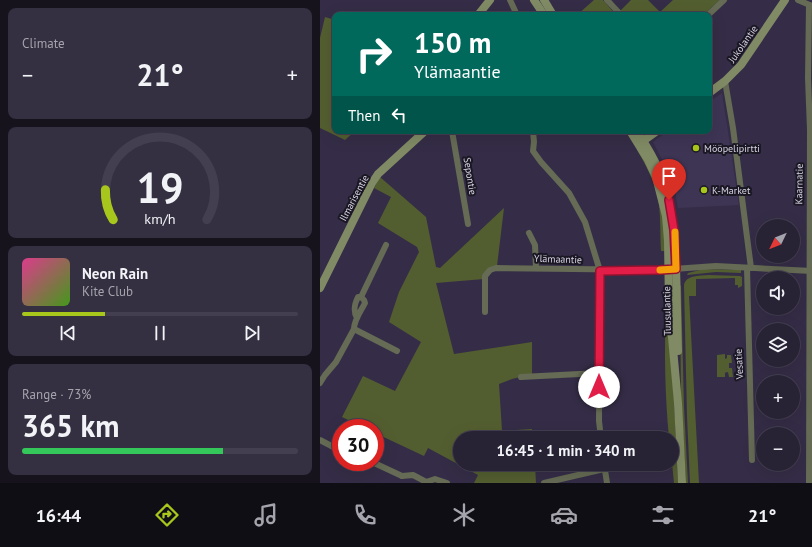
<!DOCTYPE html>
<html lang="en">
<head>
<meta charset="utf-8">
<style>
	body { margin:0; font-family:"PT Sans",sans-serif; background:#342f41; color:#f1f3f6; height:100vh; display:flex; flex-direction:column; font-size:15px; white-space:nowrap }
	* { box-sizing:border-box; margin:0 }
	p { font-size:13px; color:#a5a4ad }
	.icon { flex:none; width:22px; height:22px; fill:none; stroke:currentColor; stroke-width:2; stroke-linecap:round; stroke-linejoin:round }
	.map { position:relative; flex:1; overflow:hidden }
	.panel { display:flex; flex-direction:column; gap:8px; padding:8px; background:#16131d; width:320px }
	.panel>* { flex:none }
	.guide { position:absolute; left:12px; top:12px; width:380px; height:122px; border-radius:8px; box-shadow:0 4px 16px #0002,0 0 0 1px #443f50; background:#00695c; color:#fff; overflow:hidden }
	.needle { width:26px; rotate:227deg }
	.controls { position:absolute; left:436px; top:219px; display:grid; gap:8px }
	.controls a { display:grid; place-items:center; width:44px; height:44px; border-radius:50%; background:#282235; box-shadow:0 4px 16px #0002,0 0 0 1px #443f50; font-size:20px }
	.speed { position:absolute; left:12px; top:419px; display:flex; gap:8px; font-size:20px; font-weight:700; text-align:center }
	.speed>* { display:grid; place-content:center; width:52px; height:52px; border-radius:50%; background:#282235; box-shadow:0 4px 16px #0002,0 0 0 1px #443f50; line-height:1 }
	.speed .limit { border:6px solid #d22; background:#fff; color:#111 }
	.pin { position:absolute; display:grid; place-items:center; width:34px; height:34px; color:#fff; margin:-41px -17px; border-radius:50% 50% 50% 0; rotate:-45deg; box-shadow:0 0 4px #0007 }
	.pin .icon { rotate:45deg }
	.me { position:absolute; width:44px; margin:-22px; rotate:0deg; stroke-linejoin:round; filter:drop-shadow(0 0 3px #0008) }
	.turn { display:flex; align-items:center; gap:14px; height:84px; padding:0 16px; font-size:18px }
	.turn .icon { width:52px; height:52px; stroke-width:2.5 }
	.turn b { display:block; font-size:28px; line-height:34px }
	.then { display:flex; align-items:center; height:38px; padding:0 16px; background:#0003; gap:8px; font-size:15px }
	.big { font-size:30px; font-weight:700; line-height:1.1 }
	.panel .tile { flex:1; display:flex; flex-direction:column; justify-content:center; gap:6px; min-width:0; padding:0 14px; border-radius:8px; background:#342f41 }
	.panel .dial { align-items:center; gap:0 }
	.dial svg { height:104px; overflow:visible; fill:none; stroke:#443f50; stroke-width:7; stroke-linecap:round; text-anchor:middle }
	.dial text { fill:#f1f3f6; stroke:none }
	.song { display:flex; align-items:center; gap:12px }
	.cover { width:48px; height:48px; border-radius:6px; background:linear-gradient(135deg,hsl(330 70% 55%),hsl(100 70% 35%)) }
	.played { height:4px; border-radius:2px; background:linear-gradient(90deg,#a8c71c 30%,#443f50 30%) }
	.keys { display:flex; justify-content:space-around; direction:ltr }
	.heat { display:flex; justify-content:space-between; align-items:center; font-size:22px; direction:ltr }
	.charge { height:6px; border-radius:3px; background:linear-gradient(90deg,#34c759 73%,#443f50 0) }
	.trip { position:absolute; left:133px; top:431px; width:226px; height:40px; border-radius:20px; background:#282235; box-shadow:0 4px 16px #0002,0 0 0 1px #443f50; font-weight:700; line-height:40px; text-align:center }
	.tabs { display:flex; height:64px; justify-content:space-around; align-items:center; background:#100e15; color:#a5a4ad }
	.tabs .icon { width:28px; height:28px }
	.tabs .on { color:#a8c71c }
	.tabs b { font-size:18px; color:#f1f3f6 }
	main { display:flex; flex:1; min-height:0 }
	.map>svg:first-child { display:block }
</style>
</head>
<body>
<main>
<section class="panel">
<div class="tile"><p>Climate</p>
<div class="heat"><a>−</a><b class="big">21°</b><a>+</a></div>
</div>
<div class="tile dial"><svg viewBox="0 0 100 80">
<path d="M14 69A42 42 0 1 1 86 69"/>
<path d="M14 69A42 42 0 0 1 8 46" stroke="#a8c71c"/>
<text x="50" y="56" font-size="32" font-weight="700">19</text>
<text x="50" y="72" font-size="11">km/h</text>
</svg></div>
<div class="tile">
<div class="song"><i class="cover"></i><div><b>Neon Rain</b><p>Kite Club</p></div></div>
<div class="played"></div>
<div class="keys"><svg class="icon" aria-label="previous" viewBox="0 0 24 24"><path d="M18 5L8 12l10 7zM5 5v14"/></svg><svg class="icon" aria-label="pause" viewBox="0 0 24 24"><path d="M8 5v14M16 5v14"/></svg><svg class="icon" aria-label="next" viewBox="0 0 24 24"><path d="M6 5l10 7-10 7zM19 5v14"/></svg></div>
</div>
<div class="tile"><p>Range · 73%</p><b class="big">365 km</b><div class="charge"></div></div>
</section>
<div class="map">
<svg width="492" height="483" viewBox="0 0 492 483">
	<rect width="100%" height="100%" fill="#352d47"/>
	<polygon fill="#3e3555" points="402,93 419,205 358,208 353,180 333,142 348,131 389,131 389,102"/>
	<g fill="#535e30">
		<polygon points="274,0 283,0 296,15 257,15"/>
		<polygon points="311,0 328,0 340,12 353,0 400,0 383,15 304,15 300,11"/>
		<polygon points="5,17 15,20 15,131 35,131 25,140 0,128 0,38"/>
		<path d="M317 150H319L332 176 343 212 346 251H341C340 233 341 215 338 198 334 181 326 165 317 150Z"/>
		<polygon points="60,177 106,217 116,267 120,268 184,208 177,266 164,279 116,283 134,354 212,342 212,374 192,379 179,384 182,431 212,429 213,438 140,438 140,464 215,464 216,483 154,483 158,475 108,448 104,456 55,433 55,428 45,428 22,417 43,376 75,391 101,342 69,322 79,292 99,252 97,247 58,223 71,197 54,188"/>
		<polygon points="384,269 421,270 421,273 396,272 367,275 368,273"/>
		<path d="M388 275 420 276 422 277V286L418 288V285H415V278L376 279V296H369L379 483H370L367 416 364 285C366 275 379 276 388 275Z"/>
		<polygon points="360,285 361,286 364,407 368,483 366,483 361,400"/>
		<path d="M346 310 353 378 358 483H354L352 463V438H349C345 396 344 352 346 310Z"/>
		<polygon points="405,354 405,359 407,358 407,355 411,355 412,363 409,363 409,368 412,368 413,377 409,377 408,372 404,373 405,373 405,377 397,377 397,355"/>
	</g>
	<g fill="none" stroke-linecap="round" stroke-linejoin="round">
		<g stroke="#656b54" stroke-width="6">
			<polyline points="190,0 197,15"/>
			<polyline points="287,0 301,15"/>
			<polyline points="478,0 492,6"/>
			<polyline points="489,5 488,78 490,130 489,483"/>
			<polyline points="388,15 404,0"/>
			<polyline points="405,81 413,128 431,268"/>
			<polyline points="132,131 148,224"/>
			<polyline points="213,131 214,142 213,151 221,162 249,193 265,222 280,271 279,421 281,438"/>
			<polyline points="209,233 215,245 216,268"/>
			<polyline points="427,268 432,460"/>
			<polyline points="41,297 66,245"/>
			<polyline points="165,312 165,276 170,270 176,268 339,270 396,266 492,271"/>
			<polyline points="34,329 77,351"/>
			<polyline points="201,377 279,373"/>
			<path d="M0 383 5 375 16 362 34 329C34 320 41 311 45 303L44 300 41 297H38C34 305 33 311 37 318"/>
			<polyline points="0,440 21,451"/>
			<polyline points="46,462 52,462 82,476"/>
			<polyline points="284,464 287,483"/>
			<polyline points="82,476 93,475 108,483"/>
			<polyline points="106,482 115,479 127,483"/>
			<polyline points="224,483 284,469"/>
		</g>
		<g stroke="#808b65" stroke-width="8">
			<polyline points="214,0 224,15"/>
			<polyline points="224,0 233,15"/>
			<polyline points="158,15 170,0"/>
			<polyline points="389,93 405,81 421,65 465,0"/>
			<polyline points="310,131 328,160 336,177 346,216 348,241 349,305 358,403 362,483"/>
			<path d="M316 131C349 175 354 215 356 268 357 296 357 323 358 351"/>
			<polyline points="319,144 337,131"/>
			<polyline points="0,288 52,183 58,174 105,131"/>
		</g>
	</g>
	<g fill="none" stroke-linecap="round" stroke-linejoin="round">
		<defs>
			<polyline id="route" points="279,387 280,271 340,270 356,269 354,230 349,200"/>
		</defs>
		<use href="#route" stroke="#92132f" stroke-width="10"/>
		<use href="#route" stroke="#e11d48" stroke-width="7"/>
		<polyline stroke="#f59e0b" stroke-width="7" points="340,270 356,269 355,232"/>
	</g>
	<g fill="#a8c71c" stroke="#1b1824" stroke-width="1.5">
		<circle cx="376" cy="148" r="4"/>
		<circle cx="384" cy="190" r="4"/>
	</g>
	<g text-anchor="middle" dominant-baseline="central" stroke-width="4" stroke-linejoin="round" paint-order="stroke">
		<g font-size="10" fill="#d8d4e4" stroke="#1b1824">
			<text transform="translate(423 44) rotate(-55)">Jukolantie</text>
			<text transform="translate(150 176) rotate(81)">Sepontie</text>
			<text transform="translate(479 184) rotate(-89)">Kaarnatie</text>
			<text transform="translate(34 198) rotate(-62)">Ilmarisentie</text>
			<text transform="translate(238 259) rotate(2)">Ylämaantie</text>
			<text transform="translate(347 311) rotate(-91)">Tuusulantie</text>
			<text transform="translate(419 364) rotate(-93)">Vesatie</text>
		</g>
		<g font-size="10" fill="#d8d4e4" stroke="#1b1824" text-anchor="start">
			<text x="384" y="148">Mööpelipirtti</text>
			<text x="392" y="190">K-Market</text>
		</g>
	</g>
</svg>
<div class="controls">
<a><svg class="needle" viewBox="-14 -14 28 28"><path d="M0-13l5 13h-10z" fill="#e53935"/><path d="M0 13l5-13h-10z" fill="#a5a4ad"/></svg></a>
<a><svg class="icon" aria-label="sound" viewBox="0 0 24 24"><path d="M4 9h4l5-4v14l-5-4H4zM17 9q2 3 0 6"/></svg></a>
<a><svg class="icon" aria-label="layers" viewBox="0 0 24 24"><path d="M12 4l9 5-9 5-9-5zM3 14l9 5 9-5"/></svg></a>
<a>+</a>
<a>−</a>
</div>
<div class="speed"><div class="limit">30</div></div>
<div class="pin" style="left:349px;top:200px;background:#d93025"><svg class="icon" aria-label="arrive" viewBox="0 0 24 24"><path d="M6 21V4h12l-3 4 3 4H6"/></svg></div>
<svg class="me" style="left:279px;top:387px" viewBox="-20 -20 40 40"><circle r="19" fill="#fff"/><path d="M0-13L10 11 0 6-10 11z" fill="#e11d48"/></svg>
<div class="trip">16:45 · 1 min · 340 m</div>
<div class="guide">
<div class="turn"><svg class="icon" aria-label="right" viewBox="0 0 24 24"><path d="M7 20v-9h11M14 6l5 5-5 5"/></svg><div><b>150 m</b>Ylämaantie</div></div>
<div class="then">Then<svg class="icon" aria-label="left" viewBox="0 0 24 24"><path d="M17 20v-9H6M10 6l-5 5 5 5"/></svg></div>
</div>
</div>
</main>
<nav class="tabs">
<b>16:44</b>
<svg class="icon on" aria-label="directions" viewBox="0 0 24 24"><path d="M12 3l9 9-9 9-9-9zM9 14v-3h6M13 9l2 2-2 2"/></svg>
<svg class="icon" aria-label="music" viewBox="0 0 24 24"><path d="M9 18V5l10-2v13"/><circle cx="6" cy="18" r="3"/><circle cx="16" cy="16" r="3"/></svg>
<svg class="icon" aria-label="phone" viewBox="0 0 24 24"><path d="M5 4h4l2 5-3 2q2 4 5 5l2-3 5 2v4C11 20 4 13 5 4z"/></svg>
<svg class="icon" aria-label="climate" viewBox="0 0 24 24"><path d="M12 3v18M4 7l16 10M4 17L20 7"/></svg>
<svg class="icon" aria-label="car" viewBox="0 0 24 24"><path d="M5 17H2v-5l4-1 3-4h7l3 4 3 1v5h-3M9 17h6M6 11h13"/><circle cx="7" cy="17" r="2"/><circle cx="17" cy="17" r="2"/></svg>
<svg class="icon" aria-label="filters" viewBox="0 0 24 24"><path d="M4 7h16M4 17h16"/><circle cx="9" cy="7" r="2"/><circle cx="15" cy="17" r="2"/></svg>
<b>21°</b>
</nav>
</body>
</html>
